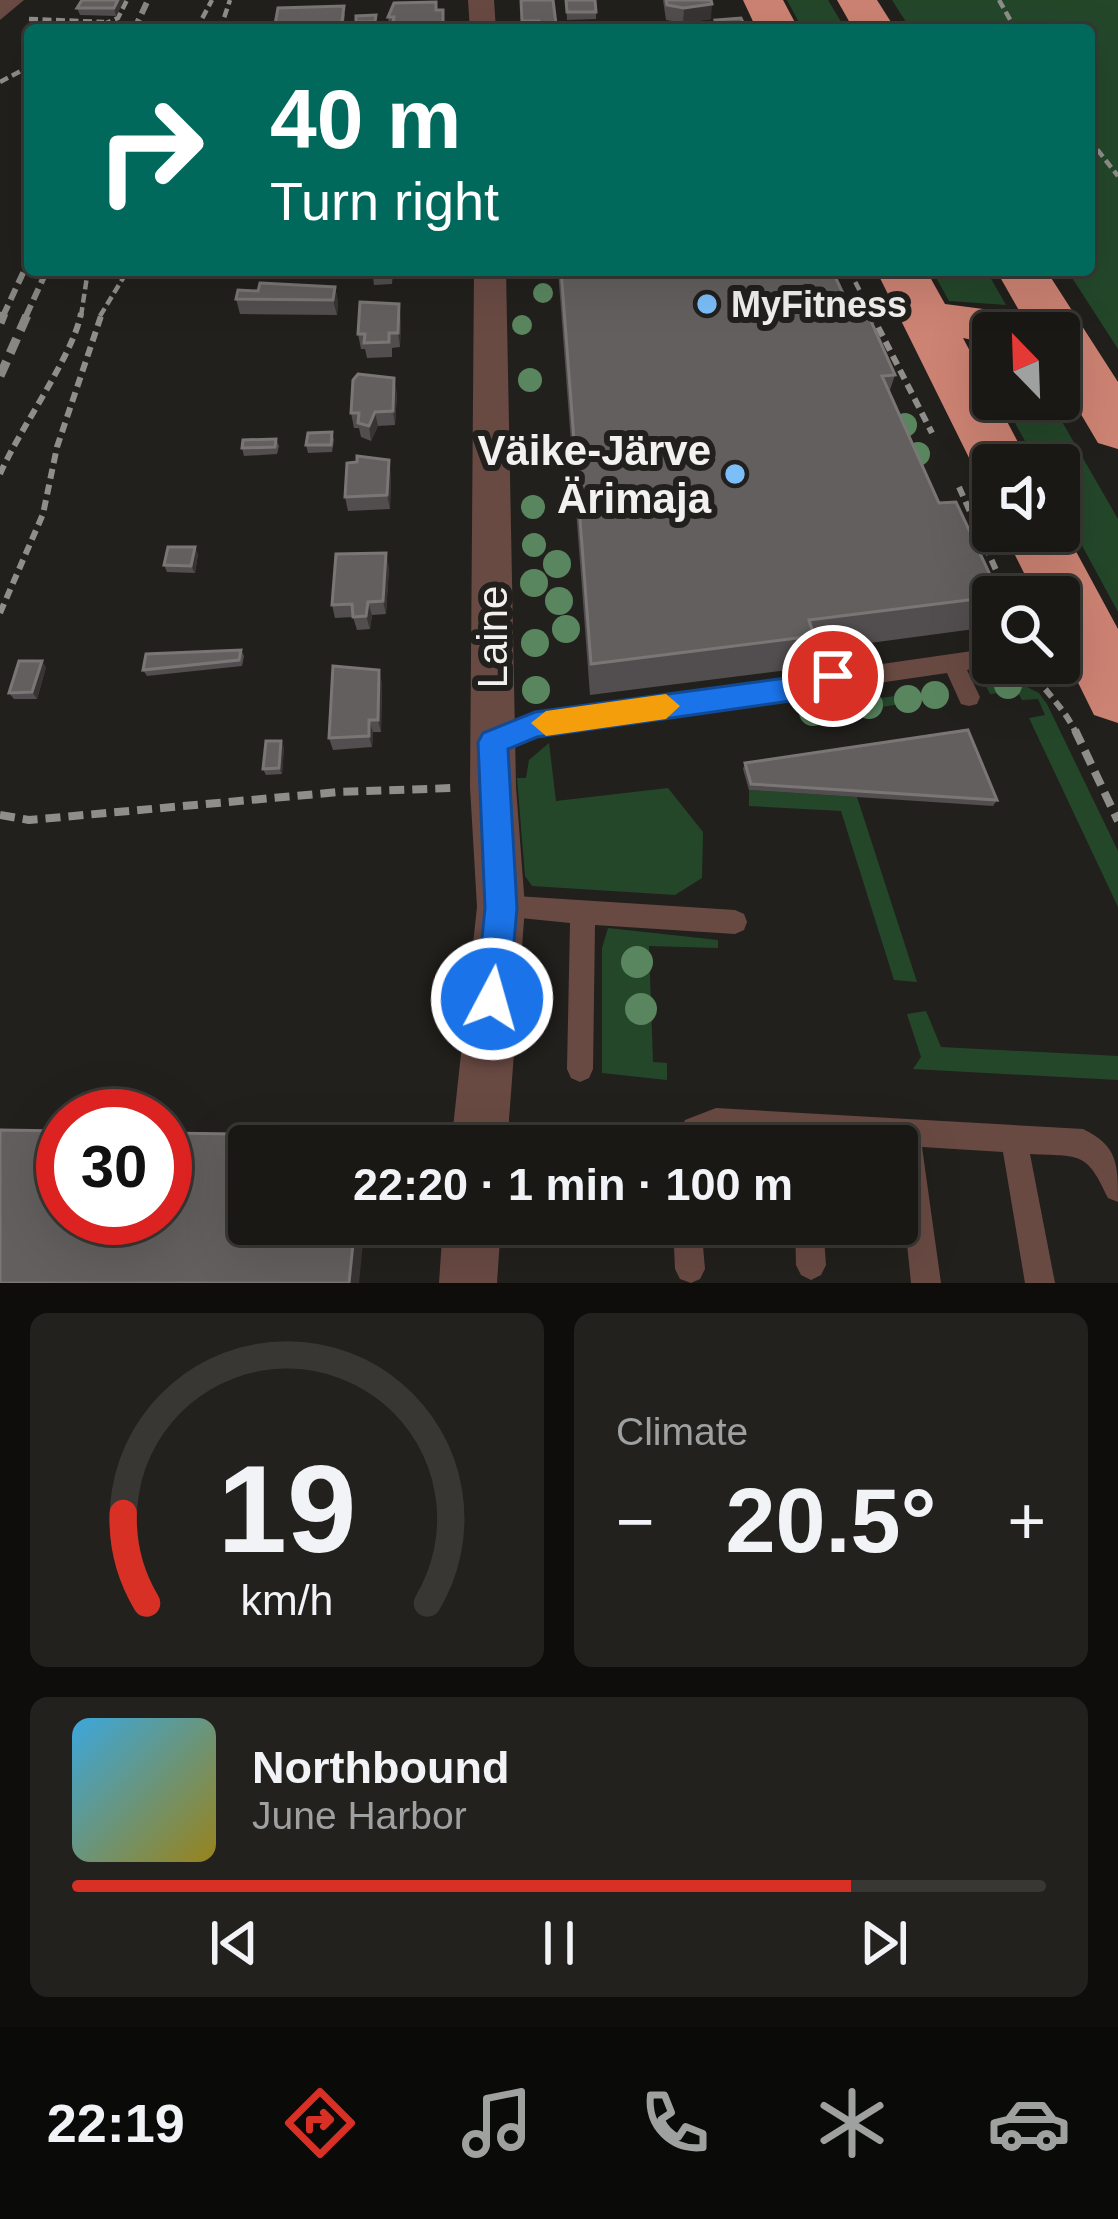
<!DOCTYPE html>
<html lang="en">
<head>
<meta charset="utf-8">
<style>
	body { margin:0; font-family:Arial,sans-serif; background:#23211e; color:#f1f3f6; height:100vh; display:flex; flex-direction:column; font-size:45px; white-space:nowrap }
	* { box-sizing:border-box; margin:0 }
	p { font-size:39px; color:#9fa0a0 }
	.icon { flex:none; width:66px; height:66px; fill:none; stroke:currentColor; stroke-width:2; stroke-linecap:round; stroke-linejoin:round }
	.map { position:relative; height:1283px; overflow:hidden }
	.panel { display:flex; flex-direction:column; gap:30px; padding:30px; background:#0e0d0c; flex:1 }
	.panel>* { flex:none }
	.banner { position:absolute; left:24px; top:24px; width:1071px; height:252px; border-radius:12px; box-shadow:0 12px 48px #0002,0 0 0 3px #383734; background:#00695c; color:#fff; overflow:hidden }
	.needle { width:78px; rotate:337deg }
	.controls { position:absolute; left:972px; top:312px; display:grid; gap:24px }
	.controls a { display:grid; place-items:center; width:108px; height:108px; border-radius:12px; background:#1a1815; box-shadow:0 12px 48px #0002,0 0 0 3px #383734; font-size:60px }
	.speed { position:absolute; left:36px; top:1089px; display:flex; gap:24px; font-size:60px; font-weight:700; text-align:center }
	.speed>* { display:grid; place-content:center; width:156px; height:156px; border-radius:50%; background:#1a1815; box-shadow:0 12px 48px #0002,0 0 0 3px #383734; line-height:1 }
	.speed .limit { border:18px solid #d22; background:#fff; color:#111 }
	.pin { position:absolute; display:grid; place-items:center; width:102px; height:102px; color:#fff; margin:-51px; border:6px solid #fff; border-radius:50%; box-shadow:0 3px 12px #0007 }
	.me { position:absolute; width:132px; margin:-66px; rotate:6deg; stroke-linejoin:round; filter:drop-shadow(0 0 9px #0008) }
	.turn { display:flex; align-items:center; gap:42px; height:252px; padding:0 48px; font-size:54px }
	.turn .icon { width:156px; height:156px; stroke-width:2.5 }
	.turn b { display:block; font-size:84px; line-height:102px }
	.big { font-size:90px; font-weight:700; line-height:1.1 }
	.panel .widget { flex:1; display:flex; flex-direction:column; justify-content:center; gap:18px; min-width:0; padding:0 42px; border-radius:18px; background:#23211e }
	.panel .dial { align-items:center; gap:0 }
	.dial svg { height:312px; overflow:visible; fill:none; stroke:#383734; stroke-width:7; stroke-linecap:round; text-anchor:middle }
	.dial text { fill:#f1f3f6; stroke:none }
	.song { display:flex; align-items:center; gap:36px }
	.cover { width:144px; height:144px; border-radius:18px; background:linear-gradient(135deg,hsl(200 70% 55%),hsl(50 70% 35%)) }
	.played { height:12px; border-radius:6px; background:linear-gradient(90deg,#d93025 80%,#383734 80%) }
	.keys { display:flex; justify-content:space-around; direction:ltr }
	.heat { display:flex; justify-content:space-between; align-items:center; font-size:66px; direction:ltr }
	.panel .tiles { flex:1; display:grid; gap:30px; grid-template-columns:1fr 1fr }
	.widget:last-child { grid-column:span 2 }
	.trip { position:absolute; left:228px; top:1125px; width:690px; height:120px; border-radius:12px; background:#1a1815; box-shadow:0 12px 48px #0002,0 0 0 3px #383734; font-weight:700; line-height:120px; text-align:center }
	.menu { display:flex; height:192px; justify-content:space-around; align-items:center; background:#0a0a08; color:#9fa0a0 }
	.menu .icon { width:84px; height:84px }
	.menu .on { color:#d93025 }
	.menu b { font-size:54px; color:#f1f3f6 }
	.map>svg:first-child { display:block }
</style>
</head>
<body>
<div class="map">
<svg width="1118" height="1283" viewBox="0 0 1118 1283">
	<rect width="100%" height="100%" fill="#22201c"/>
	<g fill="#24472a">
		<polygon points="787,0 828,0 846,30 803,30"/>
		<polygon points="892,0 1118,0 1118,349 1067,270 1089,270 1089,30 911,30"/>
		<polygon points="932,270 986,270 1006,305 949,301"/>
		<polygon points="1002,399 1049,399 1118,519 1118,612 1059,503 1059,465 1038,465"/>
		<polygon points="1017,682 1039,693 1047,704 1118,851 1118,907 1029,718 1045,715 1038,699 1022,700 1017,691 990,694 985,684"/>
		<polygon points="946,689 948,697 814,717 793,710"/>
		<polygon points="549,743 556,801 668,788 703,832 702,878 675,895 532,886 525,876 517,778 526,778 529,760"/>
		<polygon points="749,790 857,797 917,982 894,980 841,811 749,806"/>
		<polygon points="608,928 718,940 718,948 649,946 653,1062 667,1063 667,1080 602,1073 602,948"/>
		<polygon points="926,1011 941,1047 1118,1056 1118,1080 913,1069 921,1057 907,1014"/>
	</g>
	<g fill="none" stroke-linecap="round" stroke-linejoin="round">
		<g stroke="#8f8e8b" stroke-width="4.5" stroke-dasharray="9 4.5" stroke-linecap="butt">
			<polyline points="999,0 1016,30"/>
			<polyline points="29,19 104,22"/>
			<polyline points="90,30 118,18 127,0"/>
			<polyline points="196,30 212,0"/>
			<polyline points="220,30 230,0"/>
			<polyline points="0,82 30,66"/>
			<polyline points="1089,139 1118,176"/>
			<polyline points="849,270 873,316"/>
			<polyline points="81,316 88,270"/>
			<polyline points="100,316 128,270"/>
		</g>
		<g stroke="#8f8e8b" stroke-width="6" stroke-dasharray="10 6" stroke-linecap="butt">
			<polyline points="871,313 932,433"/>
			<path d="M0 474C20 428 74 354 81 313"/>
			<polyline points="959,487 1008,597"/>
			<polyline points="0,613 43,514 57,447 102,313"/>
			<path d="M1027 663C1042 690 1063 705 1076 733"/>
			<polyline points="1010,675 1039,685"/>
		</g>
		<g stroke="#8f8e8b" stroke-width="8" stroke-dasharray="15 8" stroke-linecap="butt">
			<polyline points="1075,730 1118,821"/>
			<polyline points="0,815 29,820 339,792 453,788"/>
		</g>
		<g fill="#694a43" fill-rule="evenodd">
			<polygon points="993,648 993,663 1000,663 967,670 980,697 977,704 969,706 961,704 947,673 537,733 493,752 485,749 482,742 485,735 535,714"/>
			<polygon points="501,895 735,910 744,914 747,922 744,930 735,934 595,925 593,1069 589,1078 580,1082 571,1078 567,1069 570,923 492,915 489,907 492,899"/>
			<path d="M716 1108 1083 1129C1118 1146 1118 1164 1118 1202L1108 1198C1086 1150 1080 1157 1030 1154L1055 1283H1025L1003 1152 922 1147 941 1283H911L897 1146 716 1136 704 1140 702 1146H673L685 1120Z"/>
			<polygon points="673,1224 701,1224 705,1269 700,1279 691,1283 680,1279 675,1269"/>
			<polygon points="795,1224 823,1224 826,1265 821,1275 811,1280 801,1275 796,1265"/>
		</g>
		<g fill="#694a43" fill-rule="evenodd">
			<polygon points="0,0 24,0 0,20"/>
			<polygon points="468,0 494,0 496,30 470,30"/>
			<polygon points="474,270 506,270 516,787 525,907 507,1146 451,1146 477,907 470,787"/>
			<polygon points="443,1224 501,1224 497,1283 439,1283"/>
		</g>
		<g fill="#cd8373" fill-rule="evenodd">
			<polygon points="743,0 783,0 799,30 757,30"/>
			<polygon points="837,0 877,0 896,30 854,30"/>
			<polygon points="876,270 926,270 945,304 1021,314 996,270 1046,270 1118,382 1118,449 1098,443 1059,377 1059,333 993,333 993,344 963,338 1030,465 993,465 993,484 980,480"/>
			<polygon points="1059,520 1118,629 1118,723 1094,715 1059,644 1059,597 1036,597 1003,531 1059,531"/>
		</g>
		<g stroke="#888784" stroke-width="6" stroke-dasharray="12 6" stroke-linecap="butt">
			<polyline points="134,30 148,0"/>
			<polyline points="3,316 30,258"/>
			<polyline points="26,316 47,270"/>
		</g>
		<g stroke="#888784" stroke-width="9" stroke-dasharray="16 9" stroke-linecap="butt">
			<polyline points="0,323 4,313"/>
			<polyline points="0,376 28,313"/>
		</g>
	</g>
	<g fill="#5a865f">
		<circle cx="543" cy="293" r="10"/>
		<circle cx="522" cy="325" r="10"/>
		<circle cx="530" cy="380" r="12"/>
		<circle cx="905" cy="425" r="12"/>
		<circle cx="918" cy="454" r="12"/>
		<circle cx="533" cy="507" r="12"/>
		<circle cx="534" cy="545" r="12"/>
		<circle cx="557" cy="564" r="14"/>
		<circle cx="534" cy="583" r="14"/>
		<circle cx="559" cy="601" r="14"/>
		<circle cx="566" cy="629" r="14"/>
		<circle cx="535" cy="643" r="14"/>
		<circle cx="1008" cy="685" r="14"/>
		<circle cx="536" cy="690" r="14"/>
		<circle cx="935" cy="695" r="14"/>
		<circle cx="908" cy="699" r="14"/>
		<circle cx="869" cy="705" r="14"/>
		<circle cx="813" cy="712" r="14"/>
		<circle cx="637" cy="962" r="16"/>
		<circle cx="641" cy="1009" r="16"/>
	</g>
	<g fill="#524d4e">
		<polygon points="82,0 124,0 116,16 80,15 77,8"/>
		<polygon points="521,0 553,0 556,30 523,29"/>
		<polygon points="566,0 596,12 596,19 567,20"/>
		<polygon points="663,0 711,0 711,19 683,23 666,20"/>
		<polygon points="278,8 345,14 343,30 274,30"/>
		<polygon points="443,10 444,30 394,30 393,24 389,25 388,17"/>
		<polygon points="356,22 377,22 376,29 357,30"/>
		<polygon points="362,270 402,270 402,273 393,273 392,284 374,285 373,277 364,277"/>
		<polygon points="558,270 832,270 856,321 895,375 889,393 939,503 1000,596 993,597 993,609 982,628 810,651 804,668 590,695"/>
		<polygon points="335,287 338,302 337,315 240,314 236,299 258,291"/>
		<polygon points="401,319 400,347 392,348 392,357 367,358 365,349 361,349 358,334"/>
		<polygon points="397,393 395,425 378,426 371,441 361,437 359,428 354,428 351,413"/>
		<polygon points="332,432 334,440 332,452 308,453 306,445"/>
		<polygon points="276,439 279,446 277,454 244,456 242,448"/>
		<polygon points="391,475 390,509 348,511 345,497"/>
		<polygon points="198,554 195,573 167,572 164,565"/>
		<polygon points="389,567 386,614 372,615 370,629 357,630 353,617 335,618 332,605"/>
		<polygon points="241,650 244,656 242,666 147,676 143,670"/>
		<polygon points="46,667 37,699 14,699 9,693"/>
		<polygon points="382,683 381,732 373,732 372,747 333,750 329,738"/>
		<polygon points="284,747 282,774 266,775 263,769"/>
		<polygon points="745,763 997,800 993,806 749,790 743,769"/>
	</g>
	<g fill="#383433">
		<polygon points="118,0 124,0 116,16 114,8"/>
		<polygon points="712,4 711,19 683,23 684,8"/>
		<polygon points="335,287 338,302 337,315 333,300"/>
		<polygon points="399,304 401,319 400,347 398,333"/>
		<polygon points="394,378 397,393 395,425 393,411"/>
		<polygon points="375,412 378,426 371,441 369,426"/>
		<polygon points="389,460 391,475 390,509 387,495"/>
		<polygon points="195,547 198,554 195,573 191,566"/>
		<polygon points="386,553 389,567 386,614 383,601"/>
		<polygon points="368,602 372,615 370,629 366,616"/>
		<polygon points="42,661 46,667 37,699 32,692"/>
		<polygon points="379,670 382,683 381,732 378,720"/>
		<polygon points="369,720 373,732 372,747 369,736"/>
		<polygon points="281,741 284,747 282,774 279,768"/>
		<polygon points="355,1224 365,1224 359,1283 349,1283"/>
	</g>
	<g fill="#635f5f" stroke="#7a7676" stroke-width="3">
		<polygon points="82,0 118,0 114,8 77,8"/>
		<polygon points="521,0 553,0 556,24 539,26 539,21 522,21"/>
		<polygon points="566,0 595,0 596,12 567,12"/>
		<polygon points="666,0 711,0 712,4 684,8 667,5"/>
		<polygon points="436,2 436,10 443,10 443,27 393,23 394,17 388,17 394,3"/>
		<polygon points="344,6 341,30 322,30 323,25 287,26 287,30 274,30 278,8"/>
		<polygon points="376,15 375,22 356,22 356,16"/>
		<polygon points="741,18 746,29 719,30 715,20"/>
		<polygon points="561,270 832,270 856,321 870,319 895,375 882,376 939,503 956,502 1000,596 809,620 814,636 591,664"/>
		<polygon points="260,283 335,287 333,300 236,299 238,290 258,291"/>
		<polygon points="360,302 399,304 398,333 389,333 389,342 364,343 365,334 358,334"/>
		<polygon points="358,374 394,378 393,411 375,412 369,426 358,423 359,413 351,413 353,380"/>
		<polygon points="332,432 331,445 306,445 308,433"/>
		<polygon points="276,439 275,447 242,448 243,440"/>
		<polygon points="357,456 389,460 387,495 345,497 347,463 357,462"/>
		<polygon points="168,547 195,547 191,566 164,565"/>
		<polygon points="386,553 383,601 368,602 366,616 353,617 352,604 332,605 336,554"/>
		<polygon points="241,650 239,660 143,670 146,654"/>
		<polygon points="19,661 42,661 32,692 9,693"/>
		<polygon points="333,666 379,670 378,720 369,720 369,736 329,738"/>
		<polygon points="968,730 997,800 751,784 745,763"/>
		<polygon points="266,741 281,741 279,768 263,769"/>
		<polygon points="0,1130 63,1131 63,1218 165,1218 165,1133 365,1136 364,1146 249,1146 249,1224 355,1224 349,1283 0,1283"/>
	</g>
	<polygon fill="#1a73e8" stroke="#114b97" stroke-width="3" points="833,664 843,668 843,685 812,698 537,737 508,749 517,908 509,999 504,1011 492,1016 481,1011 476,999 485,908 478,742 483,733 535,712 808,675"/>
	<polygon fill="#f59e0b" points="666,694 680,706 666,719 546,736 531,723 546,711"/>
	<g fill="#7cbef9" stroke="#22201c" stroke-width="4.5">
		<circle cx="707" cy="304" r="12"/>
		<circle cx="735" cy="474" r="12"/>
	</g>
	<g text-anchor="middle" dominant-baseline="central" stroke-width="12" stroke-linejoin="round" paint-order="stroke">
		<g font-size="36" font-weight="bold" fill="#f2f1ef" stroke="#22201c" text-anchor="start">
			<text x="731" y="304">MyFitness</text>
		</g>
		<g font-size="42" font-weight="bold" fill="#f2f1ef" stroke="#22201c" text-anchor="end">
			<text x="711" y="450">Väike-Järve<tspan x="711" dy="48">Ärimaja</tspan></text>
		</g>
		<g font-size="42" fill="#f2f1ef" stroke="#22201c">
			<text transform="translate(492 637) rotate(-90)">Laine</text>
		</g>
	</g>
</svg>
<div class="controls">
<a><svg class="needle" viewBox="-14 -14 28 28"><path d="M0-13l5 13h-10z" fill="#e53935"/><path d="M0 13l5-13h-10z" fill="#9fa0a0"/></svg></a>
<a><svg class="icon" aria-label="sound" viewBox="0 0 24 24"><path d="M4 9h4l5-4v14l-5-4H4zM17 9q2 3 0 6"/></svg></a>
<a><svg class="icon" aria-label="search" viewBox="0 0 24 24"><circle cx="10" cy="10" r="6"/><path d="M15 15l6 6"/></svg></a>
</div>
<div class="speed"><div class="limit">30</div></div>
<div class="pin" style="left:833px;top:676px;background:#d93025"><svg class="icon" aria-label="arrive" viewBox="0 0 24 24"><path d="M6 21V4h12l-3 4 3 4H6"/></svg></div>
<svg class="me" style="left:492px;top:999px" viewBox="-20 -20 40 40"><circle r="17" fill="#1a73e8" stroke="#fff" stroke-width="3"/><path d="M0-11L8 9 0 5-8 9z" fill="#fff"/></svg>
<div class="trip">22:20 · 1 min · 100 m</div>
<div class="banner">
<div class="turn"><svg class="icon" aria-label="right" viewBox="0 0 24 24"><path d="M7 20v-9h11M14 6l5 5-5 5"/></svg><div><b>40 m</b>Turn right</div></div>
</div>
</div>
<section class="panel">
<div class="tiles">
<div class="widget dial"><svg viewBox="0 0 100 80">
<path d="M14 69A42 42 0 1 1 86 69"/>
<path d="M14 69A42 42 0 0 1 8 46" stroke="#d93025"/>
<text x="50" y="56" font-size="32" font-weight="700">19</text>
<text x="50" y="72" font-size="11">km/h</text>
</svg></div>
<div class="widget"><p>Climate</p>
<div class="heat"><a>−</a><b class="big">20.5°</b><a>+</a></div>
</div>
<div class="widget">
<div class="song"><i class="cover"></i><div><b>Northbound</b><p>June Harbor</p></div></div>
<div class="played"></div>
<div class="keys"><svg class="icon" aria-label="previous" viewBox="0 0 24 24"><path d="M18 5L8 12l10 7zM5 5v14"/></svg><svg class="icon" aria-label="pause" viewBox="0 0 24 24"><path d="M8 5v14M16 5v14"/></svg><svg class="icon" aria-label="next" viewBox="0 0 24 24"><path d="M6 5l10 7-10 7zM19 5v14"/></svg></div>
</div>
</div>
</section>
<nav class="menu">
<b>22:19</b>
<svg class="icon on" aria-label="directions" viewBox="0 0 24 24"><path d="M12 3l9 9-9 9-9-9zM9 14v-3h6M13 9l2 2-2 2"/></svg>
<svg class="icon" aria-label="music" viewBox="0 0 24 24"><path d="M9 18V5l10-2v13"/><circle cx="6" cy="18" r="3"/><circle cx="16" cy="16" r="3"/></svg>
<svg class="icon" aria-label="phone" viewBox="0 0 24 24"><path d="M5 4h4l2 5-3 2q2 4 5 5l2-3 5 2v4C11 20 4 13 5 4z"/></svg>
<svg class="icon" aria-label="climate" viewBox="0 0 24 24"><path d="M12 3v18M4 7l16 10M4 17L20 7"/></svg>
<svg class="icon" aria-label="car" viewBox="0 0 24 24"><path d="M5 17H2v-5l4-1 3-4h7l3 4 3 1v5h-3M9 17h6M6 11h13"/><circle cx="7" cy="17" r="2"/><circle cx="17" cy="17" r="2"/></svg>
</nav>
</body>
</html>
